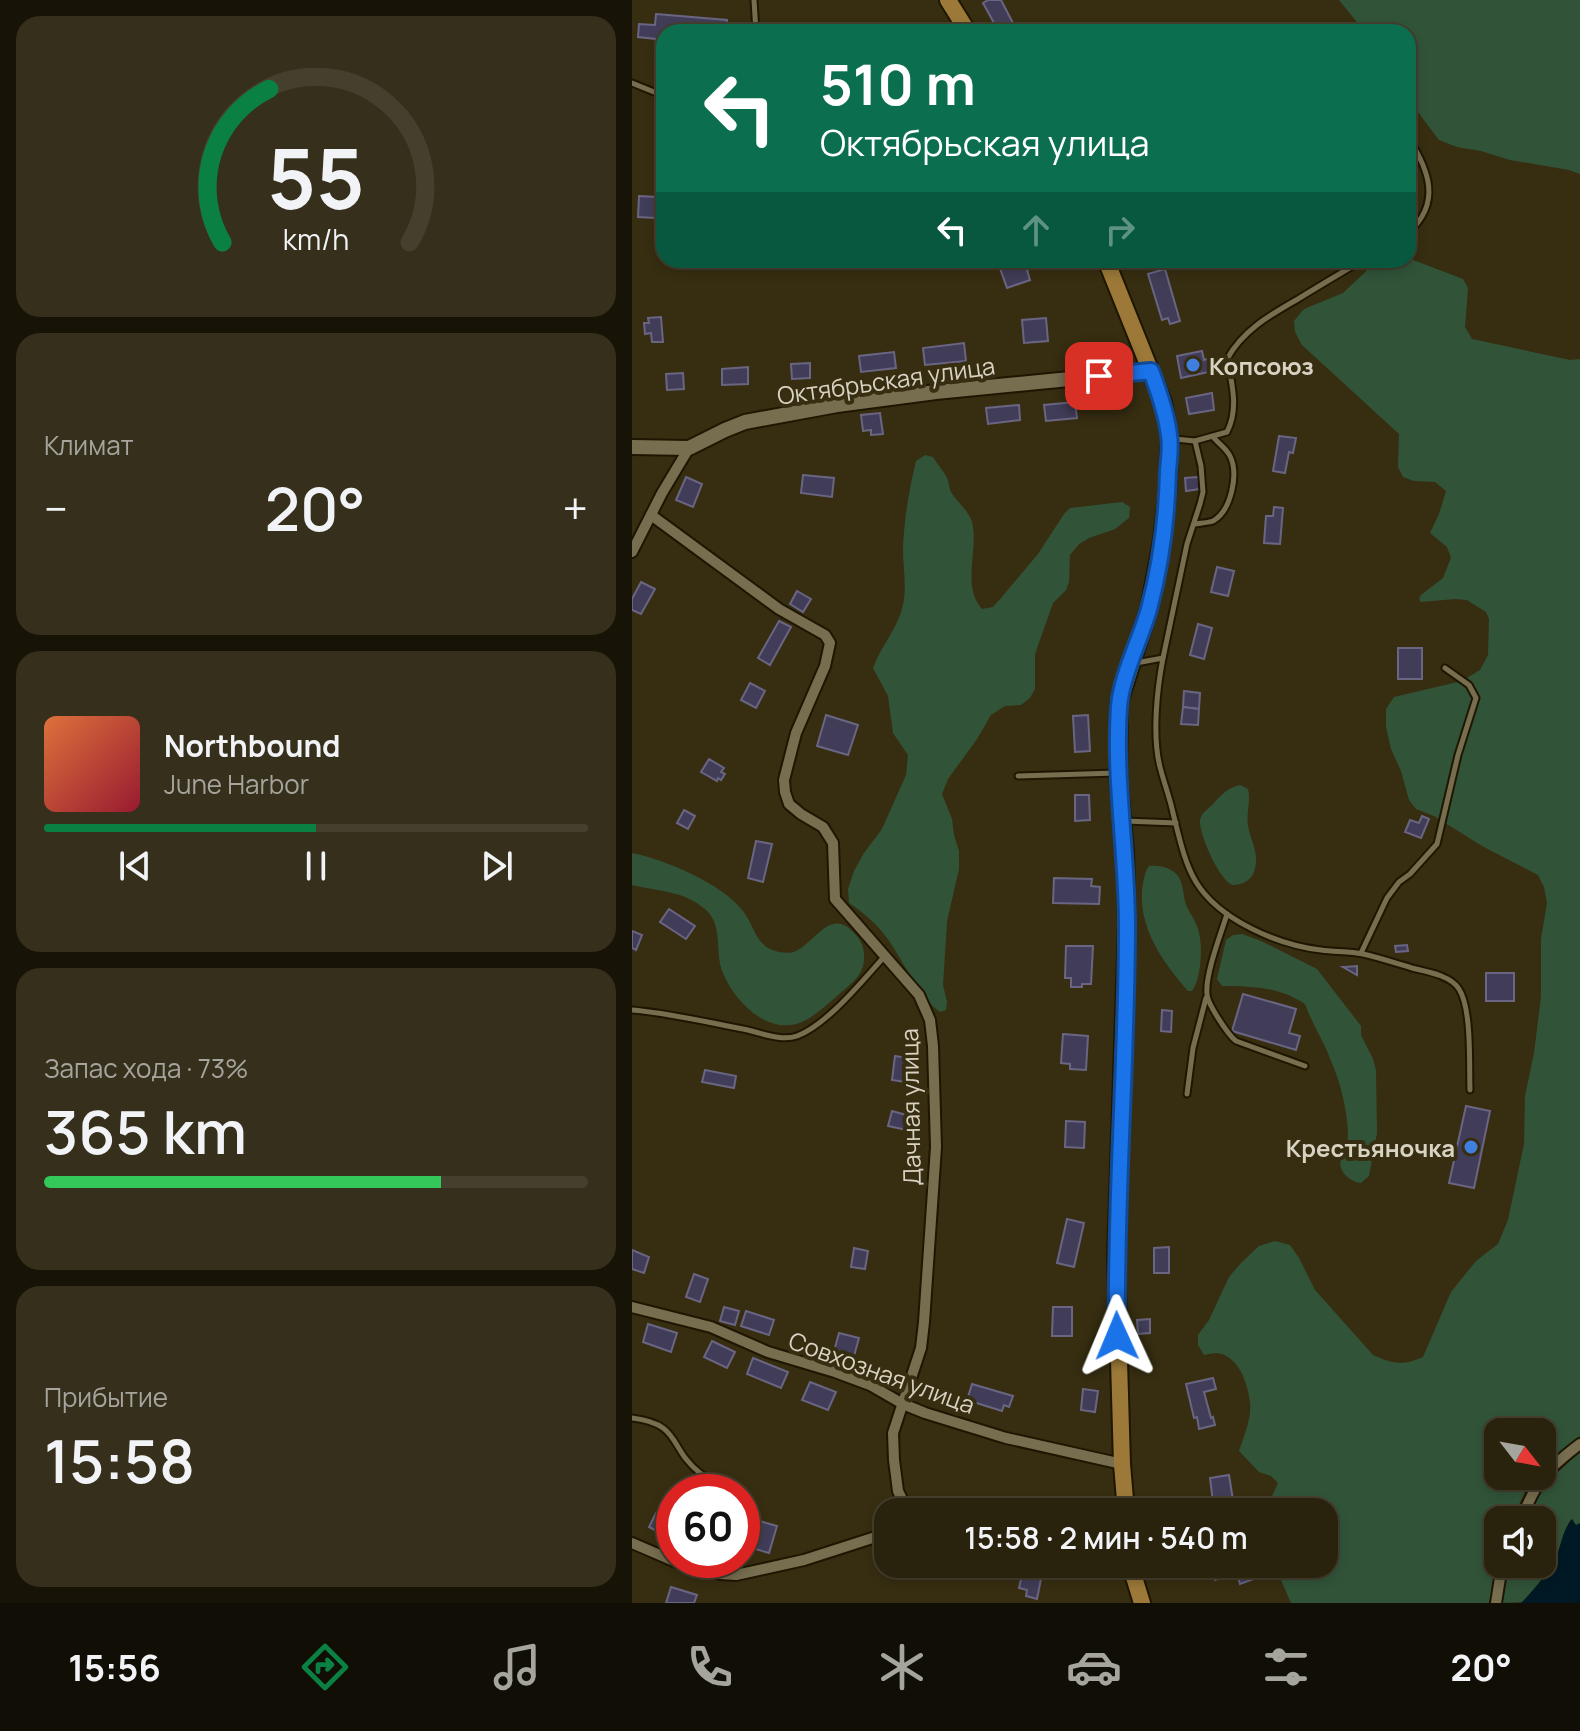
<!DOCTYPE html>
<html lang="ru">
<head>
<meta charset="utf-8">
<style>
	body { margin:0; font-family:Manrope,sans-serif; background:#352f1b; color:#f1f3f6; height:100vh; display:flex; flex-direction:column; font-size:30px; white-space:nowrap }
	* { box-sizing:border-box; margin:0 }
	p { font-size:26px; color:#a5a49d }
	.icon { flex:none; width:44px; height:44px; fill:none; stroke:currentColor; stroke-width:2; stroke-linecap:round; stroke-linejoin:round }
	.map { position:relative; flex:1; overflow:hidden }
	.sheet { display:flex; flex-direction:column; gap:16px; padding:16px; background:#171307; width:632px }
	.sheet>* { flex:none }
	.hud { position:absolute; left:24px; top:24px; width:760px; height:244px; border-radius:24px; box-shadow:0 4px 12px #0003,0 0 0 2px #453f2e; background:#0b6e4f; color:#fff; overflow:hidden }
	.needle { width:52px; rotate:121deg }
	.controls { position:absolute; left:852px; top:1418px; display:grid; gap:16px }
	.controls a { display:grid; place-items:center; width:72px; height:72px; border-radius:16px; background:#29220d; box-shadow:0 4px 12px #0003,0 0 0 2px #453f2e; font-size:40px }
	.speed { position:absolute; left:24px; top:1474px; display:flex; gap:16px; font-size:40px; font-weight:700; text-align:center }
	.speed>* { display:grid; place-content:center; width:104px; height:104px; border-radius:50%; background:#29220d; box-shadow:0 4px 12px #0003,0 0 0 2px #453f2e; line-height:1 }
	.speed .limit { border:12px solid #d22; background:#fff; color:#111 }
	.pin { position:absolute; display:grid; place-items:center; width:68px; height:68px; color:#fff; margin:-34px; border-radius:16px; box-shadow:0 4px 12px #0006 }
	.me { position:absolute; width:88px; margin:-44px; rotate:359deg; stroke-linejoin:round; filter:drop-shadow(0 0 6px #0008) }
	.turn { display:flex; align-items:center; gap:28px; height:168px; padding:0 32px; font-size:36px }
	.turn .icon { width:104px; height:104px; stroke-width:2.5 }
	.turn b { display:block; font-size:56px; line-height:68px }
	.lanes { display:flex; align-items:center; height:76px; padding:0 32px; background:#0003; justify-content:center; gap:40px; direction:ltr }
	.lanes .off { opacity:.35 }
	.big { font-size:60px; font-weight:600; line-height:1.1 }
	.sheet .card { flex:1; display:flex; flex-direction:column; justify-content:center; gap:12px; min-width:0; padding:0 28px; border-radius:24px; background:#352f1b }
	.sheet .dial { align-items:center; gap:0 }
	.dial svg { height:208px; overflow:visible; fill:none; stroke:#453f2e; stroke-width:7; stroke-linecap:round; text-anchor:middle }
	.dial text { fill:#f1f3f6; stroke:none }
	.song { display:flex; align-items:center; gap:24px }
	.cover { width:96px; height:96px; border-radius:12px; background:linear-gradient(135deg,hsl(20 70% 55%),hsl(350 70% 35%)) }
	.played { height:8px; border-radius:4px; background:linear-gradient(90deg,#0b8043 50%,#453f2e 50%) }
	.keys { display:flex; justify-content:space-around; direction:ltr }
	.heat { display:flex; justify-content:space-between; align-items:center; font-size:44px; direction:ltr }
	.charge { height:12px; border-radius:6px; background:linear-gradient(90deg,#34c759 73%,#453f2e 0) }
	.trip { position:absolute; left:242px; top:1498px; width:464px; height:80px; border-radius:24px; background:#29220d; box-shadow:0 4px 12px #0003,0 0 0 2px #453f2e; font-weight:600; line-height:80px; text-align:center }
	.tab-bar { display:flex; height:128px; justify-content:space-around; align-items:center; background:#100e05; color:#a5a49d }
	.tab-bar .icon { width:56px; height:56px }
	.tab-bar .active { color:#0b8043 }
	.tab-bar b { font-size:36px; color:#f1f3f6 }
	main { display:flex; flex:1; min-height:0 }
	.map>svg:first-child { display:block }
</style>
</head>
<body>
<main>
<section class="sheet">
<div class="card dial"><svg viewBox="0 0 100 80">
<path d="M14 69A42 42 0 1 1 86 69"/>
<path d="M14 69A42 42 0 0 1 32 10" stroke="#0b8043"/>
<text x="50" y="56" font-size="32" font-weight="700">55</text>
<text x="50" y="72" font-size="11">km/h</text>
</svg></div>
<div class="card"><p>Климат</p>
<div class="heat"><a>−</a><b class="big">20°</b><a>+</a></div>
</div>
<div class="card">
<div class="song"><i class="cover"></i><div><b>Northbound</b><p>June Harbor</p></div></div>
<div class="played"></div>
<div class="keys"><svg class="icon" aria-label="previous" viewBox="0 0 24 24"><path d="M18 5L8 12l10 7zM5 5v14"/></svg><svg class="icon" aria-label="pause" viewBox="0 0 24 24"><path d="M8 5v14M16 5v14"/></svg><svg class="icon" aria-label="next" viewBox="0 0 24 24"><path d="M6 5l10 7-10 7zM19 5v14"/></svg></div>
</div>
<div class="card"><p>Запас хода · 73%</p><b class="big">365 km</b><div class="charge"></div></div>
<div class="card"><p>Прибытие</p><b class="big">15:58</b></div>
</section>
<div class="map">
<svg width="948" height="1603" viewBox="0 0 948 1603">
	<rect width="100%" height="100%" fill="#372e11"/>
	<g fill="#315439">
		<polygon points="707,0 948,0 948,174 937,170 878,160 849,151 825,147 807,140 776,99 776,32 733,32"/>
		<path d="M776 258 831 279 836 288 833 327 840 339 938 360 948 359V1436L910 1465V1432H866V1476H900L880 1520H866L867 1564 857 1603H659L642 1564H692V1512H624L640 1496 646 1483 639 1476 627 1472 607 1451C612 1436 620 1418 618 1402 616 1383 606 1355 585 1353 580 1353 576 1354 572 1355L566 1345V1335L577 1320 597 1277 609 1263 627 1246 643 1241 658 1245 667 1258 683 1290 741 1355C761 1364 771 1366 791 1357L819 1292 844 1261 866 1244 876 1220 892 1144 893 1096 902 1053 909 997V939L915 903 912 887 906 875 850 846 802 816 784 809 777 800 769 771 759 749 754 727V709L762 697 830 681 848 670 856 655 857 619 854 612 835 600 823 599 789 602 787 599 789 595 811 578 819 558 815 547 798 533 807 514 814 491 803 482 782 481 771 477 766 467 767 434 670 345 663 332 662 321 672 309 711 293 746 260H776Z"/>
		<path d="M293 455 301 457C305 464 312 471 315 478 317 482 317 487 318 490 324 502 336 509 340 522 347 549 329 586 350 609L361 607 369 598 406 554 432 514 438 508 490 502 498 507 497 518 483 529 457 538 447 544 438 555 437 582 434 590 421 603 403 654V689L398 698 389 705 373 706 359 715 345 739 316 779 310 794 320 819 322 835 327 851V869L315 921 311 985 315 1002 314 1010 308 1012C286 996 271 960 255 938 245 924 232 913 217 903L216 889 222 871 232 853 250 829 274 775 276 755 261 733 256 696 241 668C249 646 266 628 271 605 275 587 271 567 271 549 272 520 277 490 284 461Z"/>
		<path d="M608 785 616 789C619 801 614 813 616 826 618 838 625 850 624 862 623 871 621 878 613 882 610 884 603 885 601 885 588 882 567 834 568 821 569 812 578 808 583 802 590 794 597 787 608 785Z"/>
		<path d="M0 853C34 860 89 883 111 911 120 922 124 943 138 949 144 952 156 954 162 952 182 944 199 906 222 933 231 942 234 952 231 966 229 975 220 983 213 989 200 1000 180 1020 164 1024 132 1032 102 1000 91 973 82 952 92 927 74 910 54 891 25 891 0 885Z"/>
		<path d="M517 866C527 865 539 867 546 876 551 883 551 893 553 901 555 910 561 916 564 924 572 939 570 978 560 991H556C530 961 504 925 511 883 513 876 513 871 517 866Z"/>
		<path d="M610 934 629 941 685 969 729 1026V1035L741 1059 744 1070 745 1133 737 1176 729 1183C717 1181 705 1171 709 1157 711 1153 713 1150 714 1146 717 1138 716 1129 715 1121 713 1101 707 1079 699 1061 692 1041 680 1024 673 1004 648 987 619 986 590 986L585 979 594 940 601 935Z"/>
		<path d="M948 1452V1523L944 1526 939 1519C931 1531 930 1542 925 1555 918 1572 903 1589 891 1602L870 1603 873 1577 882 1564H910V1520H896C904 1489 925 1473 948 1452Z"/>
	</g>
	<path fill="#011924" d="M940 1519 944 1525 948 1523V1603H889C902 1590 917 1572 925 1555 930 1542 931 1530 940 1519Z"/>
	<g fill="#413d58" stroke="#696582" stroke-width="2">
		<polygon points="356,0 369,0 382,25 367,32 351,3"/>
		<polygon points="24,14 95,20 94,32 96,32 32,32 32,54 23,53 24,39 6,37 7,24 23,25"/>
		<polygon points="7,196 25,197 24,218 6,217"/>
		<polygon points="365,260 389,260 390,262 400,260 403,267 395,270 398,280 375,288"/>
		<polygon points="533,269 548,321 538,324 536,318 530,320 516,274"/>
		<polygon points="29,317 31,342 20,342 19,333 13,334 12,323 17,323 16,318"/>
		<polygon points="414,318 416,341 392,343 390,320"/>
		<polygon points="332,343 334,361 293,365 291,348"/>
		<polygon points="570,351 572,360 578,358 581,371 549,378 545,356"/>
		<polygon points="262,352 264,368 229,372 227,356"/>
		<polygon points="178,363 178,378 160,379 159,364"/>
		<polygon points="116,367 116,384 90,385 90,369"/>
		<polygon points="51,373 52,389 35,390 34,374"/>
		<polygon points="580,393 582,410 557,414 554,398"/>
		<polygon points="443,402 445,418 414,421 412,405"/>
		<polygon points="387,405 388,420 356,424 354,408"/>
		<polygon points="248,413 251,434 239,435 239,430 231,431 229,415"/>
		<polygon points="647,436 664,438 661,453 657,452 653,473 641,471"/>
		<polygon points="171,475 202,478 200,497 169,493"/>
		<polygon points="54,477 70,484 61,507 44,500"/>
		<polygon points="566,477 568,489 554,491 553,478"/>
		<polygon points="642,507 651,508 648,544 632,543 634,516 641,516"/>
		<polygon points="585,567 602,571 596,596 579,592"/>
		<polygon points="9,582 23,589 9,614 0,610 0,599"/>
		<polygon points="165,591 179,599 171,612 158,604"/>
		<polygon points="147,621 159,627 138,665 126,658"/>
		<polygon points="566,624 580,628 572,659 558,655"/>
		<rect x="766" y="648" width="24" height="31"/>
		<polygon points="118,683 133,691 124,708 109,700"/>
		<polygon points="552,691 568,693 567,709 551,707"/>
		<polygon points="551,707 567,709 566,725 549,724"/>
		<polygon points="194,715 226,725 216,755 185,746"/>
		<polygon points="456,715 458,751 443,752 441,716"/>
		<polygon points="77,759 92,768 89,772 93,774 89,780 86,778 85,781 69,772"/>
		<polygon points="443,795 457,795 458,820 443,821"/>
		<polygon points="52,810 63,816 56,829 45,823"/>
		<polygon points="790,816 797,819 789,838 773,832 778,820 787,823"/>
		<polygon points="124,841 140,844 131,882 116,878"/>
		<polygon points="422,878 460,879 459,886 468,887 467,904 421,903"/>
		<polygon points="37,909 63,926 54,939 28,922"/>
		<polygon points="0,931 10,935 4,950 0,948"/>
		<polygon points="775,945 776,951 764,952 763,946"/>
		<polygon points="434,946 461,946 459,984 450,984 450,987 439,987 439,978 433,978"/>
		<polygon points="725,966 725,975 711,967 713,967"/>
		<rect x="854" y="973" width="28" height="28"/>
		<polygon points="611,994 664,1009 657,1033 668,1036 664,1050 600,1031"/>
		<polygon points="530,1010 540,1011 539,1032 529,1031"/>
		<polygon points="431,1034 456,1036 454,1070 438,1069 438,1064 429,1063"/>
		<polygon points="263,1056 283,1059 280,1083 260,1080"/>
		<polygon points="73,1070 104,1076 102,1088 70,1082"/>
		<polygon points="834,1106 858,1111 842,1188 817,1183"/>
		<polygon points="260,1111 278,1116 275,1130 256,1126"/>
		<polygon points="434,1121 453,1122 452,1148 433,1147"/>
		<polygon points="435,1219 452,1223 442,1267 425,1263"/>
		<polygon points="537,1247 537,1273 522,1273 522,1248"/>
		<polygon points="222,1248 236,1251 233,1269 219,1267"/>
		<polygon points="0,1250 17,1257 12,1273 0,1269"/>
		<polygon points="62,1274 76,1279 68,1302 54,1297"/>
		<polygon points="92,1307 107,1311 103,1325 88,1321"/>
		<polygon points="421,1307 440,1307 440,1336 420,1336"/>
		<polygon points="114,1311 142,1320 137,1335 109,1326"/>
		<polygon points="518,1319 518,1333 506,1334 505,1320"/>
		<polygon points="16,1324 45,1333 39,1352 11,1342"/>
		<polygon points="207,1333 227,1338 222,1356 202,1351"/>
		<polygon points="80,1341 103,1352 95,1368 72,1357"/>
		<polygon points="121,1358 156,1372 149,1388 115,1374"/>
		<polygon points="581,1378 584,1389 572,1392 579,1418 581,1417 583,1425 567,1429 565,1417 562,1418 554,1384"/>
		<polygon points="178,1382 204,1392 196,1410 170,1400"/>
		<polygon points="340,1384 381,1396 377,1407 372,1405 370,1411 335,1400"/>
		<polygon points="451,1389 466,1391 463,1412 449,1410"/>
		<polygon points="597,1475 601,1500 581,1502 578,1478"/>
		<polygon points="24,1513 40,1521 32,1535 17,1527"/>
		<polygon points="110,1516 145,1526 137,1553 110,1545"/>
		<polygon points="40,1521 42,1522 42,1540 32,1535"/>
		<polygon points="578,1564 617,1564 622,1579 608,1584 605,1573 583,1580"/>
		<polygon points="390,1575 409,1579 405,1599 394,1596 395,1590 387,1588"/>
		<polygon points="39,1587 65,1595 62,1603 34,1603"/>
	</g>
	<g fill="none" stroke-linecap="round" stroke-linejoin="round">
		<defs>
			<g id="service">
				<polyline points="122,0 124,32"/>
				<polyline points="0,83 32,96"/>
				<path d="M776 137C797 170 810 203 776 233"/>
				<path d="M543 439 563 441 595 432C607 409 600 383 595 359 611 330 638 315 666 299 687 286 709 273 731 260"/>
				<path d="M562 524C568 523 575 523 581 521 599 511 607 474 598 456 595 449 586 443 581 437"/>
				<path d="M531 658C525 689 520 736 528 767 532 783 538 798 541 813 547 836 552 862 564 882 587 920 646 945 689 950 703 952 717 951 731 954 749 958 766 964 784 969 797 972 819 976 827 989 840 1009 837 1065 838 1090"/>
				<polyline points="504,663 531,658 555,544 568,504 571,492 569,466 563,441"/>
				<polyline points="386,776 485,773"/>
				<polyline points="493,821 544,823"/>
				<path d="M595 914C589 934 573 974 575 994 575 1003 596 1035 604 1041L673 1066"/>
				<polyline points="729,953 755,898 767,882 778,874 805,844 826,755 844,698 837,685 813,668"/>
				<path d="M0 1010C37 1013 74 1022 111 1029 127 1032 149 1042 165 1036 195 1025 231 980 252 957"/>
				<polyline points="555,1094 561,1048 574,998"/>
				<path d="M0 1418C50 1424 36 1448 68 1473 78 1481 91 1482 101 1492"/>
				<polyline points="88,1573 88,1560"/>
			</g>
			<g id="minor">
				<polyline points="19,515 147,609 193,635 198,643 193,666 164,733 152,780 153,792 157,804 169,814 191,827 201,843 203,899 287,995 298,1020 301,1046 304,1147 292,1322 289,1348 261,1433 262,1460 266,1491 276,1512"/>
				<polyline points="0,552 30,493 57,448"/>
				<polyline points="0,1307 79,1327 136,1352 203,1372 238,1385 271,1404 293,1413 374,1438 490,1464"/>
				<polyline points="331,1512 350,1509 382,1512"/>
				<path d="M889 1520C904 1481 915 1469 948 1444"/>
				<polyline points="0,1543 58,1568 88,1574 104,1575 172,1560 256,1533"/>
				<polyline points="864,1603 868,1578 873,1564"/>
			</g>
			<polyline id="tertiary" points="0,447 57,448 93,430 113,422 205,405 304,392 519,371"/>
			<g id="primary">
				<polyline points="316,0 336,32"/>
				<polyline points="474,260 531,402 538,439 535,497 530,540 517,609 487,703 486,773 493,852 495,923 484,1256 490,1464 494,1512"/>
				<polyline points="498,1564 510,1603"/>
			</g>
		</defs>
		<use href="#service" stroke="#1e1600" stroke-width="9"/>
		<use href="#minor" stroke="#1e1600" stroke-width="14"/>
		<use href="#tertiary" stroke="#1e1600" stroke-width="18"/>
		<use href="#primary" stroke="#1e1600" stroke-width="20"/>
		<use href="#service" stroke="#776d4f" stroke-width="5"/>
		<use href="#minor" stroke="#776d4f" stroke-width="10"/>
		<use href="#tertiary" stroke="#776d4f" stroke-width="14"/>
		<use href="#primary" stroke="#9c7938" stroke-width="16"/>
	</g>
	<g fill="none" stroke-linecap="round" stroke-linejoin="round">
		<defs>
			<path id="route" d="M467 376 519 371C527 392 534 412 537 435 539 446 537 459 536 471 535 516 529 564 517 609 509 638 489 677 487 707 482 780 495 852 495 925 495 1062 483 1199 485 1336"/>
		</defs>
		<use href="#route" stroke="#114b97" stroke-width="20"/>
		<use href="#route" stroke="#1a73e8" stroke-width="14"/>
	</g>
	<g fill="#3f7fe0" stroke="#372e11" stroke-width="3">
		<circle cx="561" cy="365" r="8"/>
		<circle cx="839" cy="1147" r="8"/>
	</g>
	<g text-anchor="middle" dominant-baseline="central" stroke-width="8" stroke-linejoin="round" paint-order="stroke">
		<g font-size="24" font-weight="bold" fill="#d7d2c2" stroke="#372e11" text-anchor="start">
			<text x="577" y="365">Копсоюз</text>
			<text x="823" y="1147" text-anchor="end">Крестьяночка</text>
		</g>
		<g font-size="24" fill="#d7d2c2" stroke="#372e11">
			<text transform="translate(254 380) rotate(-8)">Октябрьская улица</text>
			<text transform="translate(278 1107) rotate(-91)">Дачная улица</text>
			<text transform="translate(250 1372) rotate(20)">Совхозная улица</text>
		</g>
	</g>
</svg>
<div class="controls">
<a><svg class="needle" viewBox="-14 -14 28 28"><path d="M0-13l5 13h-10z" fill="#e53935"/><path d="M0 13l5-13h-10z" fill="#a5a49d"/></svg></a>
<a><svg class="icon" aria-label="sound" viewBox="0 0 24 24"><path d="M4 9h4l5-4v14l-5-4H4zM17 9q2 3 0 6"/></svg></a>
</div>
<div class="speed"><div class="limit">60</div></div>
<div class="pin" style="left:467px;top:376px;background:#d93025"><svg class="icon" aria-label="arrive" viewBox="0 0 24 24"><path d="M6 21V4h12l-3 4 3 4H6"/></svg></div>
<svg class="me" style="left:485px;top:1336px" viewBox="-20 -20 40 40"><path d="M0-17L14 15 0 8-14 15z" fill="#1a73e8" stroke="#fff" stroke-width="4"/></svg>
<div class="trip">15:58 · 2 мин · 540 m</div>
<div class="hud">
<div class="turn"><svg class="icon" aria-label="left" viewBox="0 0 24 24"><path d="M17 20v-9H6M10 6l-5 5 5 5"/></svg><div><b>510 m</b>Октябрьская улица</div></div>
<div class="lanes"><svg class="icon" aria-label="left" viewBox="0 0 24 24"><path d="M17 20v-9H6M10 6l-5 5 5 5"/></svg><svg class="icon off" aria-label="ahead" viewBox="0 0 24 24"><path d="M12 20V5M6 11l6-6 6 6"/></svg><svg class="icon off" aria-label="right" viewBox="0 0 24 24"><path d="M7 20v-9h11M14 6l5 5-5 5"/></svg></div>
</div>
</div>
</main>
<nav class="tab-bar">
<b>15:56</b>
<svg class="icon active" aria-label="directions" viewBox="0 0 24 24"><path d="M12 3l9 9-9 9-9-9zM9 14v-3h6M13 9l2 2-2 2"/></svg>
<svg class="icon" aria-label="music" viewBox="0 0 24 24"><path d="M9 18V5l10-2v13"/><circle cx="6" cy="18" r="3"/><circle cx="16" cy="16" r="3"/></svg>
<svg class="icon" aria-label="phone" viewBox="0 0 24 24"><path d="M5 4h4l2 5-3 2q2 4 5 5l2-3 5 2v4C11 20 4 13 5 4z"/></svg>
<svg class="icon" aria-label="climate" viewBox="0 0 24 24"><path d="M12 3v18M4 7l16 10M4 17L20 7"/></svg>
<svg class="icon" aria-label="car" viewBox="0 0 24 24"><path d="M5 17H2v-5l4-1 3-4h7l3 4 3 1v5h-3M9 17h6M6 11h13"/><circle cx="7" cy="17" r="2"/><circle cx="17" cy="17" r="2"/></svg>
<svg class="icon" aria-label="filters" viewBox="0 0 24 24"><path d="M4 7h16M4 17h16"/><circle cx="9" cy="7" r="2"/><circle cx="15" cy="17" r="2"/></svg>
<b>20°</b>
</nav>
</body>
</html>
